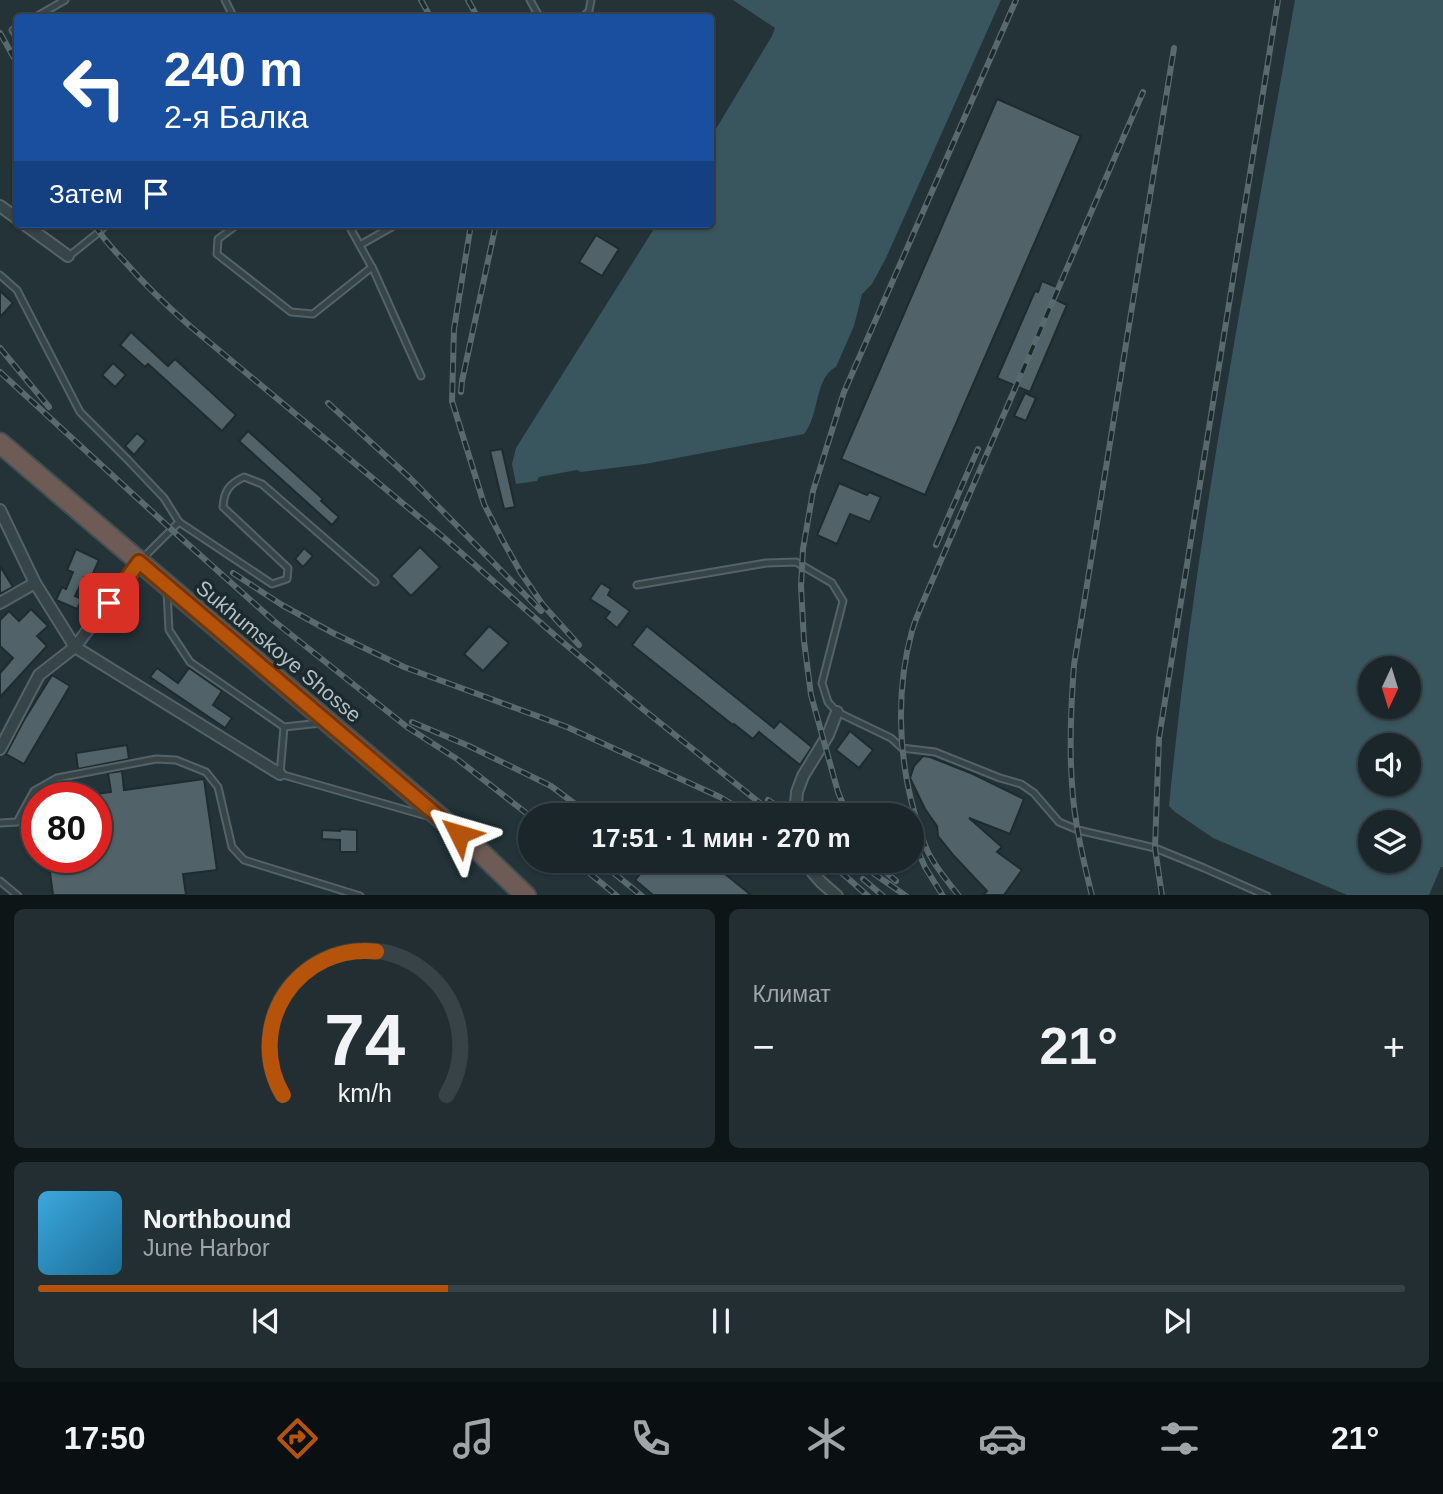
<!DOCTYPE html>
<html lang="ru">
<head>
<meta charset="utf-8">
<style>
	body { margin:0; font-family:Arial,sans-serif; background:#232e32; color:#f1f3f6; height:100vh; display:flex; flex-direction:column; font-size:26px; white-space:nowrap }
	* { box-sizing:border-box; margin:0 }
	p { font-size:23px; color:#9fa5a8 }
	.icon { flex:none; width:38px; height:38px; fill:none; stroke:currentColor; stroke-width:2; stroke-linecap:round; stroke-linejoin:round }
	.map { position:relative; height:895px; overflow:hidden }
	.sheet { display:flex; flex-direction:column; gap:14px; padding:14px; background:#0e1517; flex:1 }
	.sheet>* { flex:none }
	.top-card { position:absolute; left:14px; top:14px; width:700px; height:214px; border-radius:7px; box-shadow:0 2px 5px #0004,0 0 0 2px #384347; background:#1a4fa0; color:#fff; overflow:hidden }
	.needle { width:46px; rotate:184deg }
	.tools { position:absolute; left:1358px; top:656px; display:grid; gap:14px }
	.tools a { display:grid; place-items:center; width:63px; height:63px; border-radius:50%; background:#1a262a; box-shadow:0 2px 5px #0004,0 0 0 2px #384347; font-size:35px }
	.speed { position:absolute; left:21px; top:782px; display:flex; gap:14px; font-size:35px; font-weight:700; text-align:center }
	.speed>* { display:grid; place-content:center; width:91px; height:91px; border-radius:50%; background:#1a262a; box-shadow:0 2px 5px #0004,0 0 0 2px #384347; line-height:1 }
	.speed .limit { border:10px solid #d22; background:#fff; color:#111 }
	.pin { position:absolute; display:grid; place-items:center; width:60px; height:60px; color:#fff; margin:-30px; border-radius:14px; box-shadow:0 4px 10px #0006 }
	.me { position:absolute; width:77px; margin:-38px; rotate:310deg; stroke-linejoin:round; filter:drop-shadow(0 0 5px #0008) }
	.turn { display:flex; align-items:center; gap:24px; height:147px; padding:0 35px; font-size:32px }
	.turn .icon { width:91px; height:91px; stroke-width:2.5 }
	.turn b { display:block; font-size:49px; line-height:60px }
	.then { display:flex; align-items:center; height:66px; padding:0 35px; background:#0003; gap:14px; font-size:26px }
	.big { font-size:52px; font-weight:800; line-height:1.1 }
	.sheet .tile { flex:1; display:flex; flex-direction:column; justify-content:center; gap:10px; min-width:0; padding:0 24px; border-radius:10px; background:#232e32 }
	.sheet .dial { align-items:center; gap:0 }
	.dial svg { height:182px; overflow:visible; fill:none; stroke:#384347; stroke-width:7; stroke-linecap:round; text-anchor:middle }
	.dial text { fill:#f1f3f6; stroke:none }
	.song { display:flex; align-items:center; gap:21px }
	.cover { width:84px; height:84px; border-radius:10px; background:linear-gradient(135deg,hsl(200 70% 55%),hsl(200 70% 35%)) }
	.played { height:7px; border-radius:4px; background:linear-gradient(90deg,#b45309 30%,#384347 30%) }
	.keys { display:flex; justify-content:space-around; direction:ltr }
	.heat { display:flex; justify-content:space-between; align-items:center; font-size:38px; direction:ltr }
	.sheet .tiles { flex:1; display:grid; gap:14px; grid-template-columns:1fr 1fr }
	.tile:last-child { grid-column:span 2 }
	.trip { position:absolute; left:518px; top:803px; width:406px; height:70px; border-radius:35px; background:#1a262a; box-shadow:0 2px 5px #0004,0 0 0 2px #384347; font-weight:800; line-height:70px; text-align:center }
	.tab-bar { display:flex; height:112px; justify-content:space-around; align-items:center; background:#0a0f11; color:#9fa5a8 }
	.tab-bar .icon { width:49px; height:49px }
	.tab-bar .selected { color:#b45309 }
	.tab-bar b { font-size:32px; color:#f1f3f6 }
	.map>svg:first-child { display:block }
</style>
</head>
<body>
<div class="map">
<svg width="1443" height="896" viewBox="0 0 1443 896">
	<rect width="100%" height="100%" fill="#233338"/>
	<g fill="#39555d" fill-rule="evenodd">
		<path d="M733 0H1001L886 258 872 284 862 294 854 326 836 367C814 378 820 415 804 434L645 464 581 472 577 470 539 477 537 481 516 484 512 464 516 448 657 224H710L711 137 772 36 775 28Z"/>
		<path d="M1295 0H1443V867H1441L1429 895H1347L1213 838 1175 812 1169 806C1195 536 1248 268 1295 0ZM1370 668H1409V707H1370ZM1370 746H1409V784H1370ZM1370 822H1409V861H1370Z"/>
	</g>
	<g fill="#516368" stroke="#1e2b2f" stroke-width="2">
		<polygon points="997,99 1081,136 925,495 841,459"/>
		<polygon points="596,235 619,249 602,276 579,262"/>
		<polygon points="1042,281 1059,288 1054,299 1067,305 1030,392 997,378 1035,291 1038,292"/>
		<polygon points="0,291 13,303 0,317"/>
		<polygon points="131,332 168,366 175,359 236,415 222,431 148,364 145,367 120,345"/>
		<polygon points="113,363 126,375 115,387 102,375"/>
		<polygon points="1025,393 1036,398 1026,421 1014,416"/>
		<polygon points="248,431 323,499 321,501 339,517 332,525 239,441"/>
		<polygon points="137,433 146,441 134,455 125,446"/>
		<polygon points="502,449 515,507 504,509 490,451"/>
		<polygon points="839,483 867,495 869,492 881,497 870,522 850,514 837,544 817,535"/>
		<polygon points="420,547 440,567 411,596 391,576"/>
		<polygon points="304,548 313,556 303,567 295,559"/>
		<polygon points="76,549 99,560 90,580 84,577 75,596 82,599 77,609 56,600 62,587 66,589 73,572 67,570"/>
		<polygon points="0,566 13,587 0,594"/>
		<polygon points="601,583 611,589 608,595 630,611 617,628 605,618 610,612 590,599"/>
		<polygon points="31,609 48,626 37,636 47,646 0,697 0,673 13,658 0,646 0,620 9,611 19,621"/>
		<polygon points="489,626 509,643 483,671 464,654"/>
		<polygon points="647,626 774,728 780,721 812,747 800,765 759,732 753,739 734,724 733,725 632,645"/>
		<polygon points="157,668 178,683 189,668 222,691 213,705 232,718 225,728 150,677"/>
		<polygon points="52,675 70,686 24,764 6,754 24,720"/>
		<polygon points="850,731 873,750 859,768 836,750"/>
		<polygon points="127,745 129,759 78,769 76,753"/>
		<polygon points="923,756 930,757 973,774 1024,799 1010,834 969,818 1002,847 997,852 1022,870 1004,895 983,895 987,891 954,856 938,836 937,826 925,809 910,778 914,766"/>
		<polygon points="122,771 124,790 204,779 217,870 183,874 186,895 53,895 48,858 96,858 96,794 111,792 108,773"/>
		<polygon points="340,829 357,830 357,852 340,852 340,840 322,839 322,830 340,831"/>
		<polygon points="651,861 709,861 751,895 653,895 635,880"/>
	</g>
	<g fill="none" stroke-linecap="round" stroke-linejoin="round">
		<defs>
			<g id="lane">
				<polyline points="225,0 234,18"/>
				<polyline points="530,0 540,18"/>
				<polyline points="34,18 65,0"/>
				<polyline points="582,18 589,11 591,0"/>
				<polyline points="18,27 13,30 18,38"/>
				<polyline points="238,224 218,239 217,254 291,312 313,314 372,267"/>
				<polyline points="348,224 374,271 421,376"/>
				<polyline points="360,245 397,224"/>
				<polyline points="69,256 99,232 107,224"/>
				<path d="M0 275 17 290 80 412 127 459 164 498 179 522 272 584 287 579 288 568 223 507C224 491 229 484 244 477L262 484 375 582"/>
				<polyline points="142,559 179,522"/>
				<polyline points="637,585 766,563 796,562 832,583 843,601 822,683 828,702 837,712 891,738 902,748 935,752 1000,778 1021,784 1034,793 1059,822 1078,830 1155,848 1204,868 1267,896"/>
				<polyline points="167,592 169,630 190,662 284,727 321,723"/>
				<polyline points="284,727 280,774 427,816"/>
				<polyline points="0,823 17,822 34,791 57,778 156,759 176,760 206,772 218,787 232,847 244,860 360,896"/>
				<polyline points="0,881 18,896"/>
			</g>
			<g id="street">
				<polyline points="0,206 18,219"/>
				<polyline points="24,224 68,256"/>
				<polyline points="0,510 35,583 75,647 280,774"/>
				<polyline points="0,603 35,583"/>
				<polyline points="0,749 39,675 75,647 139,562"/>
				<polyline points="795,816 797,792 803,776 828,735 837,712"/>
				<polyline points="803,861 821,882 837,896"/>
			</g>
			<polyline id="highway" points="0,443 475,847 526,896"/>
		</defs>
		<use href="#lane" stroke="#556266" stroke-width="9"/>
		<use href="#street" stroke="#556266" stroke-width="14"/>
		<use href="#highway" stroke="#424f53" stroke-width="23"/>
		<use href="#lane" stroke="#374448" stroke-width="5"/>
		<use href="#street" stroke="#374448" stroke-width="10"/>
		<use href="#highway" stroke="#6e5b55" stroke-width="19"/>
		<defs>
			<g id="rail">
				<polyline points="421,0 431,18"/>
				<polyline points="468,0 478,18"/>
				<polyline points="0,33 18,65"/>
				<path d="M94 224C102 238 114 250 125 262 146 286 167 306 191 327L442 536 559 639 644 710 776 816"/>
				<polyline points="471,224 454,329 452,401 484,504 503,541 521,573 543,605 579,645"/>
				<polyline points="0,348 49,407"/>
				<polyline points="0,372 172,530 274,621 407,727 457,759 530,816"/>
				<polyline points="461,392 462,381 496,224"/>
				<polyline points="328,403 410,478 541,611"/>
				<polyline points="936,545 978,449"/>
				<polyline points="233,573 282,605 333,633 404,667 567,727 720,797 752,816"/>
				<polyline points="412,722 469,746 551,786 591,816"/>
				<polyline points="768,800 792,816"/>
				<polyline points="848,816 838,792 811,695 804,641 801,586 803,549 813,491 844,392 1016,0"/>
				<polyline points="917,849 925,867 943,896"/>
				<polyline points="575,861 617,896"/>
				<polyline points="599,861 642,896"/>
				<polyline points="825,861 843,874 868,896"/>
				<polyline points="856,861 906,896"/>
				<polyline points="879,861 886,872 896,881"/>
				<polyline points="863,879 883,896"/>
				<path d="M959 896C948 882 936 868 928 852 922 839 918 825 914 811 898 754 896 689 912 631 917 614 925 598 932 581L1143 92"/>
				<path d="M1092 896C1083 859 1074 821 1072 784 1069 744 1071 705 1074 665L1174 48"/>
				<polyline points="1162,896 1155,848 1159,738 1278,0"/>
			</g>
		</defs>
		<use href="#rail" stroke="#596a6f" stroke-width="6"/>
		<use href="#rail" stroke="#1c292d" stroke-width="3.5" stroke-dasharray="10" stroke-linecap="butt"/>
	</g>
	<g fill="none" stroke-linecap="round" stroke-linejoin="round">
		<defs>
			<polyline id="route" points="109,603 139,562 459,834"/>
		</defs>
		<use href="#route" stroke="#753606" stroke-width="18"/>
		<use href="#route" stroke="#b45309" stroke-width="12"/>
	</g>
	<g text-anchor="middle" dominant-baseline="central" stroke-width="7" stroke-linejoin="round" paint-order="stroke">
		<g font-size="21" fill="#b2bfc4" stroke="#1c292d">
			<text transform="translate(279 651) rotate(40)">Sukhumskoye Shosse</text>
		</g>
	</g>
</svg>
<div class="tools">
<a><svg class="needle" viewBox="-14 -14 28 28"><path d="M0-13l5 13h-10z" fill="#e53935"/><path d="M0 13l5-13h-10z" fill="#9fa5a8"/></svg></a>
<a><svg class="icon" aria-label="sound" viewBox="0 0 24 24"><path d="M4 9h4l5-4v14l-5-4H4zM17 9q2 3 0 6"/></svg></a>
<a><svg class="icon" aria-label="layers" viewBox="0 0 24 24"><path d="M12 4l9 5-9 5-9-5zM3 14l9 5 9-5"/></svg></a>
</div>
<div class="speed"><div class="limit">80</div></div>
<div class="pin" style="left:109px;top:603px;background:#d93025"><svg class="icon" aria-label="arrive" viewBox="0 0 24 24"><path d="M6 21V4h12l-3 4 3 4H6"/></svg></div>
<svg class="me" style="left:459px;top:834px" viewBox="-20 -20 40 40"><path d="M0-17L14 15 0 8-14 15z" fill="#b45309" stroke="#fff" stroke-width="4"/></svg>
<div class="trip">17:51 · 1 мин · 270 m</div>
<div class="top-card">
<div class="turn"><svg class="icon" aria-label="left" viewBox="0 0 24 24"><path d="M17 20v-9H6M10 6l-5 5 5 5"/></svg><div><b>240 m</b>2-я Балка</div></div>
<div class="then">Затем<svg class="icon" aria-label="arrive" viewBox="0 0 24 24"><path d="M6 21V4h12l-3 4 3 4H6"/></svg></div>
</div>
</div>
<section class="sheet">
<div class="tiles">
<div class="tile dial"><svg viewBox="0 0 100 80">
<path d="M14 69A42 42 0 1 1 86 69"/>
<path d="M14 69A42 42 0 0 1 55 6" stroke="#b45309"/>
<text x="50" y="56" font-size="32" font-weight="700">74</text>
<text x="50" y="72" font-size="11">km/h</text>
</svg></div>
<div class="tile"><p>Климат</p>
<div class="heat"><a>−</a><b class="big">21°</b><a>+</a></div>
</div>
<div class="tile">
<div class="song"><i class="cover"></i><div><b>Northbound</b><p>June Harbor</p></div></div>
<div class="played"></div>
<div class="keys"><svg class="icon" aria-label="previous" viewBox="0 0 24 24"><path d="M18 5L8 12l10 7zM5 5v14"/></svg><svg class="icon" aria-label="pause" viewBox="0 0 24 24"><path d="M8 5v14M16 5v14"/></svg><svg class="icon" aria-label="next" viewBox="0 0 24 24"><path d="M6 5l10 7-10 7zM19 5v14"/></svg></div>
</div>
</div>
</section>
<nav class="tab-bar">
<b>17:50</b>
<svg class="icon selected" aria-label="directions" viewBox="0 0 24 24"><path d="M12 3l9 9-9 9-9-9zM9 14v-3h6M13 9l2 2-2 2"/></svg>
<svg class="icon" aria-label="music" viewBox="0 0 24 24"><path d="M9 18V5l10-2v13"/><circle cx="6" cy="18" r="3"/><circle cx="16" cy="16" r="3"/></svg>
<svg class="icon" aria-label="phone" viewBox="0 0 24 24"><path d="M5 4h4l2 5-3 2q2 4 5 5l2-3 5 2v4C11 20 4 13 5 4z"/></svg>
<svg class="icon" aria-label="climate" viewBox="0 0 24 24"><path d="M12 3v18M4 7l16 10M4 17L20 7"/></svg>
<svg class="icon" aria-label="car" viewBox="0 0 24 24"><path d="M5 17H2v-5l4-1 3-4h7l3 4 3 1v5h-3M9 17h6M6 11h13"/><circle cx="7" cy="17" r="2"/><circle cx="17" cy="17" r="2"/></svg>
<svg class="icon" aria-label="filters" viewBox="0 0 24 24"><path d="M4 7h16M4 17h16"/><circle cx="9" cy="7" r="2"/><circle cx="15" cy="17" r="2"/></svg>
<b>21°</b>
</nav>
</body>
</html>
